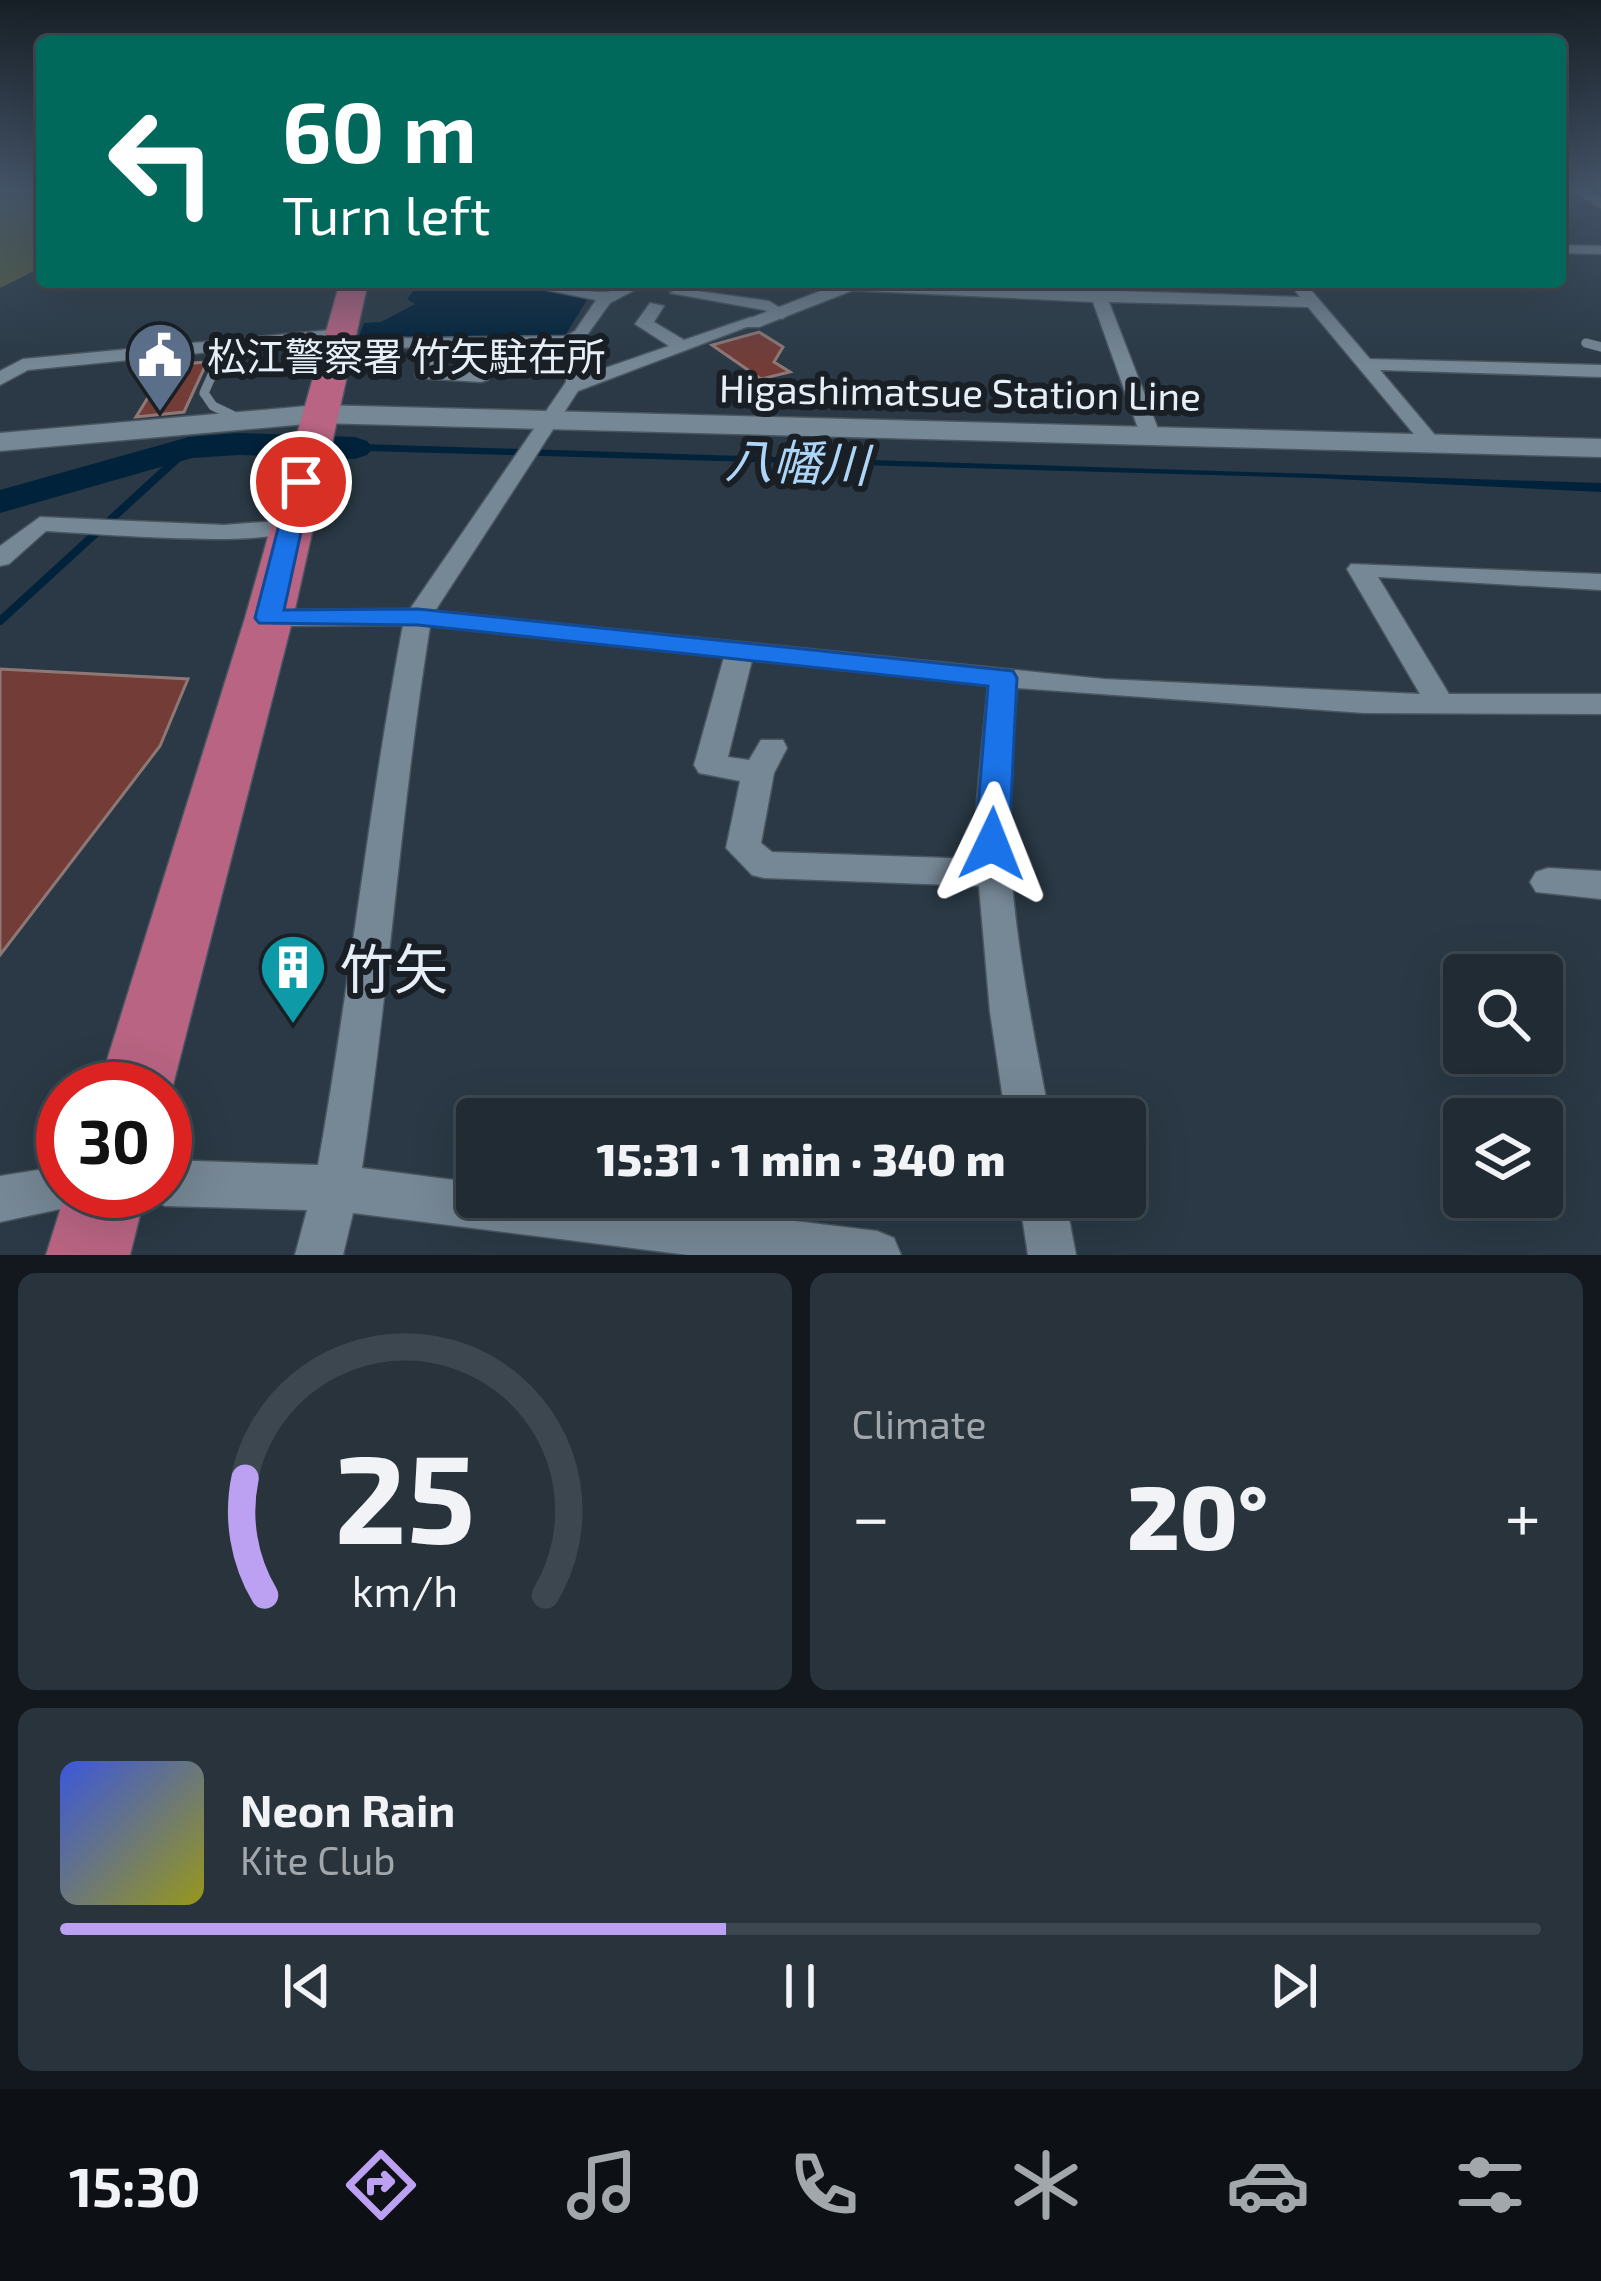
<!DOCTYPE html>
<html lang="en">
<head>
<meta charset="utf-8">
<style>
	body { margin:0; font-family:"Exo 2","Noto Sans JP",sans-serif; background:#28333c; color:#f1f3f6; height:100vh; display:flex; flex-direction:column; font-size:45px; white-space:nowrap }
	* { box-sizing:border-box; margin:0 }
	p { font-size:39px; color:#a2a7ac }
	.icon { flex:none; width:66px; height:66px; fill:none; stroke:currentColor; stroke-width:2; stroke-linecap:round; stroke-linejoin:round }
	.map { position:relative; height:1255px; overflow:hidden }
	.side { display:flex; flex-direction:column; gap:18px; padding:18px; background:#12181d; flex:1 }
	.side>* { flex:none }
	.banner { position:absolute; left:36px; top:36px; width:1530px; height:252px; border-radius:12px; box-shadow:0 12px 48px #0002,0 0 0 3px #3d474f; background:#00695c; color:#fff; overflow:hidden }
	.tools { position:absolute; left:1443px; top:954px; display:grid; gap:24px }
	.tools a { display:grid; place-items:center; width:120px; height:120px; border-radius:12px; background:#202b34; box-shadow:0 12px 48px #0002,0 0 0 3px #3d474f; font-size:60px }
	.speed { position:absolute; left:36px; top:1062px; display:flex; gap:24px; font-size:60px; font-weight:700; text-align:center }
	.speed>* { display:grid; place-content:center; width:156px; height:156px; border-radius:50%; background:#202b34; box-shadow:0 12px 48px #0002,0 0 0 3px #3d474f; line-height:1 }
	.speed .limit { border:18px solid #d22; background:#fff; color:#111 }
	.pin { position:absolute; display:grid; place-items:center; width:102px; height:102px; color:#fff; margin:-51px; border:6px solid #fff; border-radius:50%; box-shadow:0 3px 12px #0007 }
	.me { position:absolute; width:132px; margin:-66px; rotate:2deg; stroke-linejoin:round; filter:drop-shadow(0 0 9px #0008) }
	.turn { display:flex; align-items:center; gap:42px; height:252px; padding:0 48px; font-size:54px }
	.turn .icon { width:156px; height:156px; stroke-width:2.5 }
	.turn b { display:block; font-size:84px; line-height:102px }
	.big { font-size:90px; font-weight:800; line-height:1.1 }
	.side .widget { flex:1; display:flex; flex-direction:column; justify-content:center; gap:18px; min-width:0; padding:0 42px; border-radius:18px; background:#28333c }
	.side .dial { align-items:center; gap:0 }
	.dial svg { height:312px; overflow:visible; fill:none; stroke:#3d474f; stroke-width:7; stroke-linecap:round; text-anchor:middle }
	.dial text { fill:#f1f3f6; stroke:none }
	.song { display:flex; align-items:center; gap:36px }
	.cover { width:144px; height:144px; border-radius:18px; background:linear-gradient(135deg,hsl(230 70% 55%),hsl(60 70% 35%)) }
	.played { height:12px; border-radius:6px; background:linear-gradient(90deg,#bca0f2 45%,#3d474f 45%) }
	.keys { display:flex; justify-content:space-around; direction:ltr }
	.heat { display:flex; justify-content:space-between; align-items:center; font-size:66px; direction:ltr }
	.side .tiles { flex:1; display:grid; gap:18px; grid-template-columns:1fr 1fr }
	.widget:last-child { grid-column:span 2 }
	.trip { position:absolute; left:456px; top:1098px; width:690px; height:120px; border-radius:12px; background:#202b34; box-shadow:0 12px 48px #0002,0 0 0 3px #3d474f; font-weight:800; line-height:120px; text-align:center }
	.tab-bar { display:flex; height:192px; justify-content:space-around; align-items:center; background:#0d1115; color:#a2a7ac }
	.tab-bar .icon { width:84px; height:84px }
	.tab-bar .active { color:#bca0f2 }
	.tab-bar b { font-size:54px; color:#f1f3f6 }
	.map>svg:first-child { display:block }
</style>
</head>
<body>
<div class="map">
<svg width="1601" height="1255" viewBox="0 0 1601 1255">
	<rect width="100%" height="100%" fill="#2a3945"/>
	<polygon fill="#515c3e" points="0,188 42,188 42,267 0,288"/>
	<g fill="#00223a">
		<polygon points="421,282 494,282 590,295 566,334 553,337 359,336 364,323 381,322 415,304 407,299"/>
		<polygon points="330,443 1601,483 1601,492 1314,478 330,450"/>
	</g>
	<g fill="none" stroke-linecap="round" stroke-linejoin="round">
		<polyline stroke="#00223a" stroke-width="4.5" points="176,460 189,448"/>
		<polyline stroke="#00223a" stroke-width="8" points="0,621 179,457"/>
		<polygon fill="#00223a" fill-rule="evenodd" points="238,433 355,437 367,441 373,448 367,455 355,459 238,455 192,458 0,513 0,490 189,437"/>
	</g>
	<g fill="#733c37" stroke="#8e7875" stroke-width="3">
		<polygon points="759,332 783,347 774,362 790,372 761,379 712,345"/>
		<polygon points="207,362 184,412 136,417 168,365"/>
		<polygon points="0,669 188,679 160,746 0,955"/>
	</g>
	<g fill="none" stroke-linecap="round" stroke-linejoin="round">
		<defs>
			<g id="service">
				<polyline points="1586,343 1601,347"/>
				<polyline points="225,346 204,393 213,406 232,415 231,422"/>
			</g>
			<g id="minor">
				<polygon points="1568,188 1583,188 1601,198 1601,208"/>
				<polygon points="1560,245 1601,246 1601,254 1560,253"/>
				<path d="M508 282C541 282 575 292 604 292 616 292 631 282 650 282L610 303 582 342 585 375 669 346 635 324 650 303 664 306 654 322 684 340 751 317 760 322 578 391 435 611 1104 679 1420 694 1347 569 1351 564 1601 574V590L1378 577 1449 694H1601V714L1364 713 1017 688C1014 725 1010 762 1009 799 1007 906 1030 1014 1050 1119H1006L990 1012 979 886 764 878 752 875 726 848 740 781 699 773 694 765 724 657 430 626C401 807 389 988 362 1168L477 1183V1197H596L877 1231 894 1238 901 1255H688L353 1213 343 1255H295L307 1210 165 1206 149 1199 146 1191H165V1160L318 1165C350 985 369 804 403 625L269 626 256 618 269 610 410 609 566 382V347L450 346 436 369 488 372V380L481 382 417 378 415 374 432 347 338 349 329 344 333 340 28 370 0 385V371L23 359 340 329 349 334 343 339 566 336 575 331 596 300ZM752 660 988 685 977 800V859L772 852 761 843 774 773 787 748 783 740H761L749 760 728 757Z"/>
				<polygon points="690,282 712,282 697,291 769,301 790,314 782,319 764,310 670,293"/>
				<polygon points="851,282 1300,297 1288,282 1304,282 1370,359 1601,365 1601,377 1380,370 1440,441 1430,447 1423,445 1308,307 1109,302 1160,434 1150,440 1140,434 1093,302 845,290 843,287"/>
				<path d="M40 517 224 525 290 520 302 527C274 550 91 533 46 531L9 564 0 566V546Z"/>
				<polygon points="1548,868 1601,871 1601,899 1536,892 1530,882 1536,872"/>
				<polygon points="63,1166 63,1191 85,1191 79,1205 0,1222 0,1176"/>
				<polygon points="1019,1197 1065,1197 1076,1255 1028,1255"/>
			</g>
			<polygon id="tertiary" points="844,282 874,282 759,327 743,327 740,322"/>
			<polygon id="secondary" points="318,405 1601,439 1601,457 318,423 0,451 0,433"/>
			<g id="trunk">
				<polygon points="340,282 368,282 293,618 172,1089 165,1106 165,1089 98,1089 245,618"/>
				<polygon points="66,1191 146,1191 130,1255 46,1255"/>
			</g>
		</defs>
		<use href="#service" stroke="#495660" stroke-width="10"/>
		<use href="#minor" stroke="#495660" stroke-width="3"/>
		<use href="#tertiary" stroke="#495660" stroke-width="3"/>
		<use href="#secondary" stroke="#495660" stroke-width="3"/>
		<use href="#trunk" stroke="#495660" stroke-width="3"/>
		<use href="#service" stroke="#768795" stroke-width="9"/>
		<use href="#minor" fill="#768795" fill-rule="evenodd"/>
		<use href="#tertiary" fill="#768795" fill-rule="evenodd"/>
		<use href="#secondary" fill="#768795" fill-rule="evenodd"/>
		<use href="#trunk" fill="#b86482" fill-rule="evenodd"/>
	</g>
	<linearGradient id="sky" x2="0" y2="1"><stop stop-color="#171f26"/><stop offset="0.52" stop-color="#445468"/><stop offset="1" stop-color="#445468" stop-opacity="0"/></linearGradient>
	<rect width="1601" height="364" fill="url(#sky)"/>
	<polygon fill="#1a73e8" stroke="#114b97" stroke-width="3" points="301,475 312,482 284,610 418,609 1013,671 1017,678 1009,844 1004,853 992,857 980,853 975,844 988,686 418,625 259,623 255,618 290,482"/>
	<defs>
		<symbol id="civic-pin" viewBox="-11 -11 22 30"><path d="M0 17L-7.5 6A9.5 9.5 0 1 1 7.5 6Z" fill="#5c6f8a" stroke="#191f25"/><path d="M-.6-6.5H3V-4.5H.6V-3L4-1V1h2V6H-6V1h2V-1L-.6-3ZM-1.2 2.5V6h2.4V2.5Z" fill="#fff"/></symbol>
		<symbol id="building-pin" viewBox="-11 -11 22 30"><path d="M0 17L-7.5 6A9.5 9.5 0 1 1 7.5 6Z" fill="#0f9aa8" stroke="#191f25"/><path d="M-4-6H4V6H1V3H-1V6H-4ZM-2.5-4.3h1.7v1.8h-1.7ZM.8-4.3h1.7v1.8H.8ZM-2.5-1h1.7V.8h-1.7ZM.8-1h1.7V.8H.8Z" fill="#fff"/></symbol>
	</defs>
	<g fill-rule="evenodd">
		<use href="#civic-pin" x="122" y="317" width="76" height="104"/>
		<use href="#building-pin" x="255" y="929" width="76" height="104"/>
	</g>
	<g text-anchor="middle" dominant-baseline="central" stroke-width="12" stroke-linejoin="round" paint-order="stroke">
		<g font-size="39" fill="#e6eff7" stroke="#191f25" text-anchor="start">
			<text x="207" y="355">松江警察署 竹矢駐在所</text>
		</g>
		<g font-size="39" fill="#e6eff7" stroke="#191f25">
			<text transform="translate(960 391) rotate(1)">Higashimatsue Station Line</text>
		</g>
		<g font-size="48" font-style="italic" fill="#add5f7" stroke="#191f25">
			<text transform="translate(797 461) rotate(2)">八幡川</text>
		</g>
		<g font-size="54" fill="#e6eff7" stroke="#191f25" text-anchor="start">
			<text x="340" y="967">竹矢</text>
		</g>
	</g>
</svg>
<div class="tools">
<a><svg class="icon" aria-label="search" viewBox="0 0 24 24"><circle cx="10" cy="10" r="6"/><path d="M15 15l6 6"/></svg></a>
<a><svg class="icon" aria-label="layers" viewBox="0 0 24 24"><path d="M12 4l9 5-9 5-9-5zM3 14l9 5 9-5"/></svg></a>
</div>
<div class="speed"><div class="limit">30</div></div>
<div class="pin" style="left:301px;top:482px;background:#d93025"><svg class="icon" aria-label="arrive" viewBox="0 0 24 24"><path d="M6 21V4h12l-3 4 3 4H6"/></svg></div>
<svg class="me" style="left:992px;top:844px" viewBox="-20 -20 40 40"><path d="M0-17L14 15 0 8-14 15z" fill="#1a73e8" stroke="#fff" stroke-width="4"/></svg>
<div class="trip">15:31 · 1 min · 340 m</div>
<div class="banner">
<div class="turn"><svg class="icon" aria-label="left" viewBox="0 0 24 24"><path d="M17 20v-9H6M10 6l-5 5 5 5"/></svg><div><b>60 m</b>Turn left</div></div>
</div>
</div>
<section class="side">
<div class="tiles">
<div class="widget dial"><svg viewBox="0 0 100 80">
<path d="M14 69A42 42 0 1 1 86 69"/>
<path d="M14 69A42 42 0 0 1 9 39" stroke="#bca0f2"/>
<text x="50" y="56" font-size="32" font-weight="700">25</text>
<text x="50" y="72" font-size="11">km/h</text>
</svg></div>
<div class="widget"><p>Climate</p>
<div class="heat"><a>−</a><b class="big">20°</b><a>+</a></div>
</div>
<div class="widget">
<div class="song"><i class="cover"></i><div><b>Neon Rain</b><p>Kite Club</p></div></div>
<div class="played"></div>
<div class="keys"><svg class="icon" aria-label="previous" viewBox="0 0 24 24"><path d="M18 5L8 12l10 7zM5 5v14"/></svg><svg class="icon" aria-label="pause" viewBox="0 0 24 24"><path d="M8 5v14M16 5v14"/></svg><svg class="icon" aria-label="next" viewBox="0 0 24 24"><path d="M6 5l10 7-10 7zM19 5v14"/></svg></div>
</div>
</div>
</section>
<nav class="tab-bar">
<b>15:30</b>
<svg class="icon active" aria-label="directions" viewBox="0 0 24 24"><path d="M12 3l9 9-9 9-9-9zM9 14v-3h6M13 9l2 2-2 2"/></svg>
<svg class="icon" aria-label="music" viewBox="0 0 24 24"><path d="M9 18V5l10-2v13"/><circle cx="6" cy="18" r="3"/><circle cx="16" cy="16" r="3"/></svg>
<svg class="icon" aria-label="phone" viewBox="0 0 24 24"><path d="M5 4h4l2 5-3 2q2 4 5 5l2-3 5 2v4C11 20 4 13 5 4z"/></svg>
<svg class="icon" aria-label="climate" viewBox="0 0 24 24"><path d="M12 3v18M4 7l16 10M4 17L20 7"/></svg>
<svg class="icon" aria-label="car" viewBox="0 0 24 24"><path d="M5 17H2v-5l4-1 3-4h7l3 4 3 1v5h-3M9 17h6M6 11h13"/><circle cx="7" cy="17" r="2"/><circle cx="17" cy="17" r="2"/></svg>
<svg class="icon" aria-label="filters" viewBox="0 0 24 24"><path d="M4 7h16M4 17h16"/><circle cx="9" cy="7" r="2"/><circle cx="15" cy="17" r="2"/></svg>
</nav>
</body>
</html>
